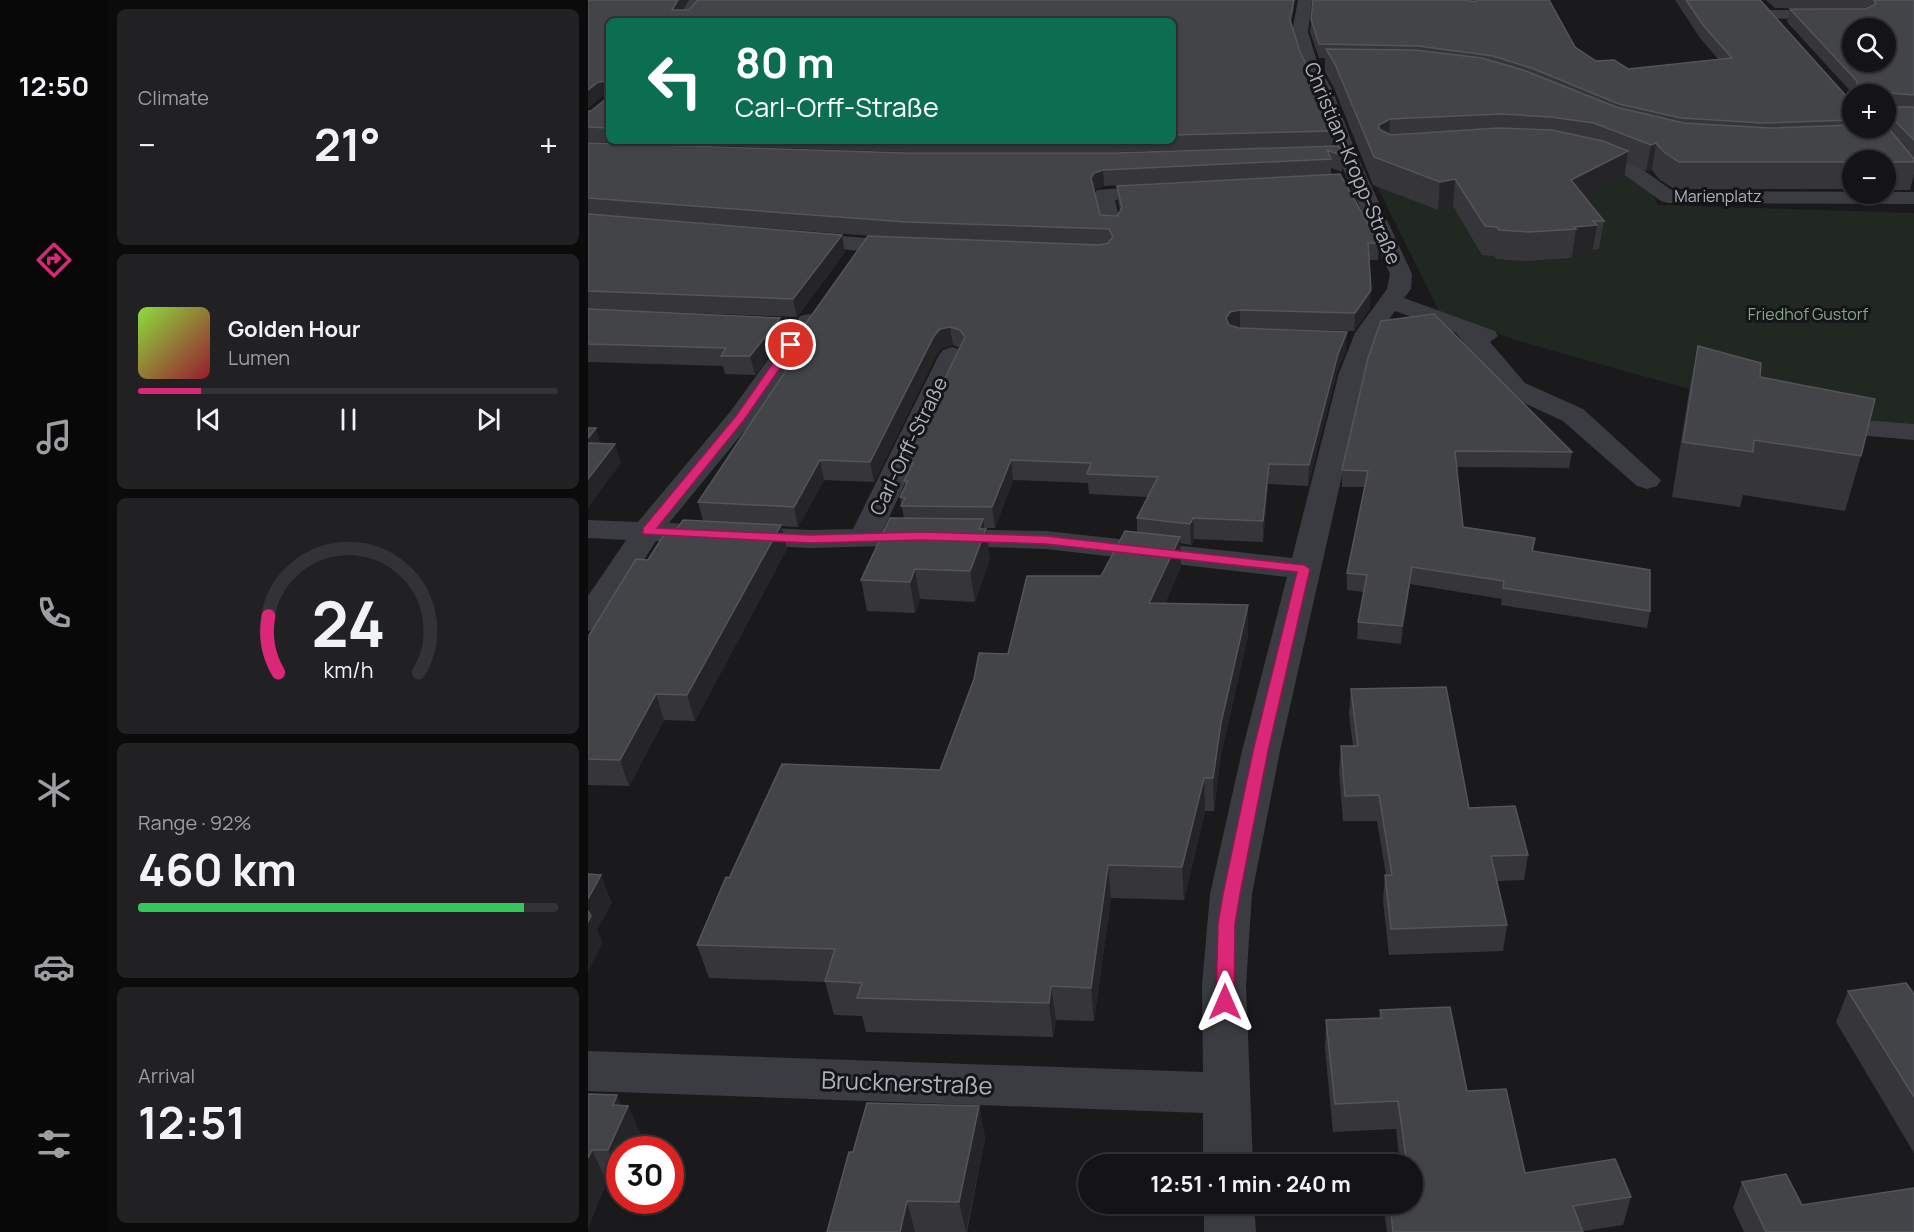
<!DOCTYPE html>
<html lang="en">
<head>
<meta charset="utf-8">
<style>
	body { margin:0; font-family:Manrope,sans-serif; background:#212123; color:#f1f3f6; height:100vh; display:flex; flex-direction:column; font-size:22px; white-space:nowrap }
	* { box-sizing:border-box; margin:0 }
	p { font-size:20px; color:#9d9ea1 }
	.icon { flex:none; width:33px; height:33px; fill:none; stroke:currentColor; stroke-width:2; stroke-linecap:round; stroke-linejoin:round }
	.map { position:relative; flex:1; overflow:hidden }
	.panel { display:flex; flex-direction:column; gap:9px; padding:9px; background:#0b0b0c; width:480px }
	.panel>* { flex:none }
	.hud { position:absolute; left:18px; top:18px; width:570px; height:126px; border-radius:9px; box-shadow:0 2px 4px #0004,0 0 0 2px #333335; background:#0b6e4f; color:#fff; overflow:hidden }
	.tools { position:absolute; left:1254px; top:18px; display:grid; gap:12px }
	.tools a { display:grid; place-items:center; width:54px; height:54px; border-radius:50%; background:#141416; box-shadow:0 2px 4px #0004,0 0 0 2px #333335; font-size:30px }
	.speed { position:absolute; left:18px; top:1136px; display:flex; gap:12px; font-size:30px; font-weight:700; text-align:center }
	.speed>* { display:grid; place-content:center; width:78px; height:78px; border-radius:50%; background:#141416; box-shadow:0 2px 4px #0004,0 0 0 2px #333335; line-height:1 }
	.speed .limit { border:9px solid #d22; background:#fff; color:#111 }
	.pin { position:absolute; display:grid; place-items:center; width:51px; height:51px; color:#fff; margin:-26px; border:3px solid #fff; border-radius:50%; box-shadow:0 2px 6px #0007 }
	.me { position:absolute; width:66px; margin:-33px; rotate:0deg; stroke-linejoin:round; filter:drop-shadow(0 0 4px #0008) }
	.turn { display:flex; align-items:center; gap:21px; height:126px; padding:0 30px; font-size:27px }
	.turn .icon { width:78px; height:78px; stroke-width:2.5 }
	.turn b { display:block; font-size:42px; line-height:51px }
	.big { font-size:45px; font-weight:700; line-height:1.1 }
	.panel .card { flex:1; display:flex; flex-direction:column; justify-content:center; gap:9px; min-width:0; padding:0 21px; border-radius:9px; background:#212123 }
	.panel .dial { align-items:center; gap:0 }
	.dial svg { height:156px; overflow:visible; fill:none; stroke:#333335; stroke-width:7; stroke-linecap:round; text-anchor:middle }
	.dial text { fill:#f1f3f6; stroke:none }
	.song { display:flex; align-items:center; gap:18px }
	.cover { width:72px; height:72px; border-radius:9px; background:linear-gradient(135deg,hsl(90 70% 55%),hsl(350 70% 35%)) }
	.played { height:6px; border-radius:3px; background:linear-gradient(90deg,#db2777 15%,#333335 15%) }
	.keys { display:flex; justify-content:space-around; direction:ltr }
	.heat { display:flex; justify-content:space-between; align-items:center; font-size:33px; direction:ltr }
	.charge { height:9px; border-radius:4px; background:linear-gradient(90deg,#34c759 92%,#333335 0) }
	.trip { position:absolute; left:490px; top:1154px; width:345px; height:60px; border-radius:30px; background:#141416; box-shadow:0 2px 4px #0004,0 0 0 2px #333335; font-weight:700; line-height:60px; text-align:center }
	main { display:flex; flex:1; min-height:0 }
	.menu { display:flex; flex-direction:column; width:108px; justify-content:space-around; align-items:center; background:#080809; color:#9d9ea1 }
	.menu .icon { width:42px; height:42px }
	.menu .active { color:#db2777 }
	.menu b { font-size:27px; color:#f1f3f6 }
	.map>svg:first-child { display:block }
</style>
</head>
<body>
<main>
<nav class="menu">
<b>12:50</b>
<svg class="icon active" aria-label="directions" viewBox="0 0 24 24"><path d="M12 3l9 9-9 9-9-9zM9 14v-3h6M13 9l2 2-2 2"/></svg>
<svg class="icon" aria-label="music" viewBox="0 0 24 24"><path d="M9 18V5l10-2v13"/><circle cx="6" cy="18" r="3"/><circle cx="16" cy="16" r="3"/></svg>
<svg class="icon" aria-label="phone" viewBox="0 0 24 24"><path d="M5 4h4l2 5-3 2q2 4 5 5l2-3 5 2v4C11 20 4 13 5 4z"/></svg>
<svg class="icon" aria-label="climate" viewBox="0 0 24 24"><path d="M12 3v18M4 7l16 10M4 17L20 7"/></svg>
<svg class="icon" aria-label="car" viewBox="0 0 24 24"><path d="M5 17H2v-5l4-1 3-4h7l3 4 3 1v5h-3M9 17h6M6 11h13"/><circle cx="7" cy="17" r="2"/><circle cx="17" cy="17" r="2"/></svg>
<svg class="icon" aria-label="filters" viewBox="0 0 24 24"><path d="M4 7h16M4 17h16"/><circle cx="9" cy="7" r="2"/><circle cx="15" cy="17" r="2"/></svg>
</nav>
<section class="panel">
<div class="card"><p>Climate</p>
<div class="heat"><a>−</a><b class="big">21°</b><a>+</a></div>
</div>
<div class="card">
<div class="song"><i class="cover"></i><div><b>Golden Hour</b><p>Lumen</p></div></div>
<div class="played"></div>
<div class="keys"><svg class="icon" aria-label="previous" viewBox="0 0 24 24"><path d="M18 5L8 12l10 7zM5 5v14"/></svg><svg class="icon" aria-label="pause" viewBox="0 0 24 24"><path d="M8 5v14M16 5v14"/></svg><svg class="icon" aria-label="next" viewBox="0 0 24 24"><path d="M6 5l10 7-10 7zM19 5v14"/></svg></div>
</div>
<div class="card dial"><svg viewBox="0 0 100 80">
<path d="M14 69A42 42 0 1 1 86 69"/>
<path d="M14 69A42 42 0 0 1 9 40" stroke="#db2777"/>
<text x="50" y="56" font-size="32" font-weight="700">24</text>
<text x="50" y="72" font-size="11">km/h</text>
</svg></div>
<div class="card"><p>Range · 92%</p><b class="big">460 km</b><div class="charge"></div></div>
<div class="card"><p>Arrival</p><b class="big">12:51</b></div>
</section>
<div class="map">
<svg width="1326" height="1232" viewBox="0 0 1326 1232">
	<rect width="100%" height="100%" fill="#1a1a1d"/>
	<polygon fill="#202821" points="775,158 1035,171 1064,194 1070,205 1326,213 1326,427 1190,414 924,339 851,311"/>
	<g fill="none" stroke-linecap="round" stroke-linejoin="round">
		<g fill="#3b3c42" fill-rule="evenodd">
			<polygon points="101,0 115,0 113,8 104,21 88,21"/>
			<polygon points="710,0 724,0 720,32 730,65 744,89 768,153 824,274 823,289 816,298 907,331 910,336 902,342 937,383 995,409 1073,480 1069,486 1059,489 1049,486 975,421 919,395 868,333 807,311 791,333 777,373 692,751 664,894 658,985 665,1164 615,1164 615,1113 0,1091 0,1051 615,1072 614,985 622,894 654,751 699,577 458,549 334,545 222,548 68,541 12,628 0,631 0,596 38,540 0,538 0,520 50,522 142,412 212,316 221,314 230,316 233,321 162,424 81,523 222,530 265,529 351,355 355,350 364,347 373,350 377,355 296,528 458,531 704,558 751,373 767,333 799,289 802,274 748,153 726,89 714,65 704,32"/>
			<polygon points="1181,10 1245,10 1253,15 1245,20 1176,18 1173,15 1176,12"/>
			<polygon points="995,148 1048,165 1085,191 1326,192 1326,204 1080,203 1073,201 1034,173 988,158 985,154"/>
			<polygon points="573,185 580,187 583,191 580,195 527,200 533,225 530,230 514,230 506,194 509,190"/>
			<polygon points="212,233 319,241 327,243 330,248 327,253 319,255 204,245 201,240 204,235"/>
			<polygon points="1235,417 1326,424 1326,440 1225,431 1221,425 1225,419"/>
			<polygon points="616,1203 666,1203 668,1232 616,1232"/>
		</g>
	</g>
	<g fill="#36363a" fill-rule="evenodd">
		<path d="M0 0H100L94 10H101L110 0H706V8L703 24 712 52 724 76 744 131V146L529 152H321L0 142V111H3L19 98V96H14L0 108ZM21 21H585V141H21Z"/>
		<polygon points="725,0 961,0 987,47 1008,61 1040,69 1130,59 1112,38 1087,0 1172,0 1260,98 1264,99 1264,128 1298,128 1298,94 1265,94 1199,22 1202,9 1246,9 1187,8 1178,0 1326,0 1326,175 1322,190 1298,190 1298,160 1264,160 1264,189 1086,189 1071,179 1064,170 1058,171 1038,163 1036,178 998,198 1016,221 1011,249 1005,250 1004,254 984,256 983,258 937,261 908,259 906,256 894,255 865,206 850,210 785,185 746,88 737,72 737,58 731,58 722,32"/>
		<path d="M0 143 319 153H528L750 146 755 156 754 172 743 168V174L791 243 790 260H781L782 308 766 331 652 328 758 350 749 372 720 486 680 484 675 542 606 539 603 545 592 543 593 567 577 603 660 605V636L633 755 626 811H617L596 900 523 898 506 1021 468 1020 465 1037 278 1032 274 1016 246 1015 237 982 121 978 109 945 141 878 352 770 420 654 513 576 549 532V518L560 497 501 494 500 483 425 480 407 528H396L402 559 387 602 332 599 327 613 279 611 273 580 316 518 312 497 317 486 316 481 318 476 316 463 372 348 365 345 354 348 349 354 286 482 236 480 210 527 193 526 199 549 107 721 76 720 41 786 0 785V637L60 560 86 533 115 521 110 502 197 371 194 357 296 237 0 214ZM733 175 529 186 530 202 532 211 529 216 512 215 506 191 507 189 516 186Z"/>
		<polygon points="0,214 257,252 209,317 0,309"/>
		<polygon points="0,309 196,336 167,375 137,374 135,366 0,362"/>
		<polygon points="1110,346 1172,377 1273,456 1257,511 1155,495 1152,507 1084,497 1100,398"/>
		<polygon points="780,358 984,452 981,468 869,467 875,527 947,538 945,552 1062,611 1059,628 913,605 914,599 822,584 813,644 769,639 770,622 776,592 759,590 759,573 777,487 754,487 754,470"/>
		<polygon points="763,689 881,808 940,855 936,880 909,881 919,925 915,951 801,955 795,901 797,875 798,875 789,821 755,821 751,772 753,746 765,746 761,714"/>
		<polygon points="1260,991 1326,994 1326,1153 1248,1022"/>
		<polygon points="792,1010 879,1091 937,1173 1043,1197 1035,1225 995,1231 995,1232 799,1232 796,1210 797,1203 825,1203 825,1164 812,1164 808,1129 745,1132 737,1048 738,1020 791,1018"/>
		<polygon points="0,1094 34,1105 40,1106 54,1138 49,1149 32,1149 32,1182 19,1182 0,1227"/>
		<polygon points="391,1106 397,1138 379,1232 239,1232 265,1152"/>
		<polygon points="1154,1182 1214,1205 1326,1232 1156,1232 1145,1208"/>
	</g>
	<g fill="#252528">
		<polygon points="90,0 100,0 88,21 84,10"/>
		<polygon points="706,0 706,8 702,33 702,20"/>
		<polygon points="19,81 21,95 14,96 0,108 0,90 10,82"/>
		<polygon points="802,119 801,145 790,151 791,125"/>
		<polygon points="1068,143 1064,170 1058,171 1063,145"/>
		<polygon points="1040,151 1036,178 980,208 983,180"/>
		<polygon points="515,170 516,186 507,189 504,194 503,178 506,173"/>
		<polygon points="867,179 865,206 850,210 852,182"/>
		<polygon points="1009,225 1004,254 984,256 988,229 986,227"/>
		<polygon points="254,235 257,252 209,317 205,299"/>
		<polygon points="783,290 782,308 766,331 767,313"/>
		<polygon points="652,310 652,328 643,330 638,318 642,312"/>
		<polygon points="192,318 196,336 167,375 162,356"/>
		<polygon points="362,327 365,345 354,348 349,354 286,482 282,462 346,336 352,329"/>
		<polygon points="759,332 758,350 749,372 720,486 721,465 750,354"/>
		<polygon points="8,428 14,448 0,455 0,438"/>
		<polygon points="27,444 33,463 0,508 0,479"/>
		<polygon points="232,460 236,480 210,527 206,507"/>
		<polygon points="423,460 425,480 407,528 404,507"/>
		<polygon points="681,464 680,484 675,542 675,521"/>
		<polygon points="605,518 606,539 603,545 602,524"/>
		<polygon points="395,519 397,532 398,529 402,559 387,602 382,571 391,529"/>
		<polygon points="193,525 199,549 107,721 99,695"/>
		<polygon points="592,537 593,567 563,634 561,603"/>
		<polygon points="824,567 822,584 813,644 814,626"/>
		<polygon points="327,569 332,599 327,613 322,582"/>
		<polygon points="660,605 660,636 633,755 626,811 625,778 633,723"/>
		<polygon points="68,694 76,720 41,786 32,760"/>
		<polygon points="616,778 617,811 596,900 594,867"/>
		<polygon points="520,865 523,898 506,1021 503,988"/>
		<polygon points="13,875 24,903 9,930 15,943 0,972 0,899"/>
		<polygon points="463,986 468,1020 465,1037 461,1003"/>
		<polygon points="29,1095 37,1113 40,1106 54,1138 49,1149 32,1149 32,1175 20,1150 25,1105"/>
		<polygon points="391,1106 397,1138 378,1232 371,1202"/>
		<polygon points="4,1150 19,1182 0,1227 0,1158"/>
		<polygon points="319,1201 327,1232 312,1232"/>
	</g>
	<g fill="#434448" stroke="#53555a" stroke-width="1.5" fill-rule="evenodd">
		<polygon points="0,0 90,0 84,10 101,10 110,0 706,0 702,20 712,52 724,76 744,131 585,135 585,21 21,21 21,128 0,127 0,111 3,111 19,98 19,81 10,82 0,90"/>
		<polygon points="725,0 877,0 887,2 889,0 961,0 987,47 1008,61 1026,60 1040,69 1144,58 1115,25 1098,0 1172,0 1260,98 1264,99 1264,120 1175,123 1093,118 1031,104 946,69 905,56 830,46 731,44 723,19"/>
		<path d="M1286 0H1326V95L1302 93 1300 107H1326V140L1298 112V94H1270L1269 81 1202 9H1278L1288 4ZM1264 28H1298V62H1264Z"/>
		<polygon points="738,49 826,50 894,58 935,70 1028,107 1096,123 1182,128 1264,125 1264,128 1298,128 1298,125 1326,159 1326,162 1298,162 1298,160 1264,160 1264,162 1091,162 1076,152 1068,143 1063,145 1006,123 962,117 913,114 802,119 791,125 791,129 803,135 910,128 964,130 1015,141 1040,151 983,180 1016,221 1005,221 1009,225 986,227 988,229 941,232 911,230 909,227 897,226 867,179 852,182 786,157 747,64"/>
		<polygon points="0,143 319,153 528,153 750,146 755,156 739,150 743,159 515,170 506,173 503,178 512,215 529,216 534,208 529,186 752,174 791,243 780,243 783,290 767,313 652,310 642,312 638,318 641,325 651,328 759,332 750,354 721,465 681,464 675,521 605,518 602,524 549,518 570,477 499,474 503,463 423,460 404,507 313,506 317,498 312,497 320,481 316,481 325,463 316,463 377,337 372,330 362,327 352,329 346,336 282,462 232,460 206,507 110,502 207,357 194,357 280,236 512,245 520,243 525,237 521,229 318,222 0,198"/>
		<polygon points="0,214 254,235 205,299 0,291"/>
		<polygon points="0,309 192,318 162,356 133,356 138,348 0,344"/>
		<polygon points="846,314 984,452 867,451 875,527 947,538 944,551 1062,570 1062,611 915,588 916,581 824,567 814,626 770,622 779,575 759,573 780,471 754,470 780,358 793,321"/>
		<polygon points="1110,346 1173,363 1172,377 1287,399 1273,456 1166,440 1165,452 1095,442"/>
		<polygon points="0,428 8,428 0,438"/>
		<polygon points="0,443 27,444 0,479"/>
		<polygon points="302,518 395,519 391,529 398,529 382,571 327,569 322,582 273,580"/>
		<polygon points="95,520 193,525 99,695 68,694 32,760 0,759 0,637 48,559 60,560 77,533 86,533"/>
		<polygon points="537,531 592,537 561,603 660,605 633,723 625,778 616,778 594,867 520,865 503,988 463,986 461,1003 269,998 274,983 237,981 247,949 109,945 138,877 141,878 194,764 352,770 386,679 391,653 420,654 439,576 513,576"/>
		<polygon points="858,687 881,808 927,806 940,855 903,856 919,925 803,929 797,875 804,875 791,795 757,796 753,746 770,746 763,689"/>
		<polygon points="0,874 13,875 0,899"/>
		<polygon points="0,911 3,916 0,922"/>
		<polygon points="1318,983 1326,994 1326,1097 1260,991"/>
		<polygon points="862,1007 879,1091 918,1089 937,1173 1027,1159 1043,1197 985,1206 995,1232 805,1232 802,1203 825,1203 825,1164 819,1164 810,1101 747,1104 738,1020 794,1018 792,1010"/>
		<polygon points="0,1094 29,1095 25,1105 40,1106 20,1150 4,1150 0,1158"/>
		<polygon points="279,1103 391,1106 371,1202 319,1201 312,1232 239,1232 261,1152 265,1152"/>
		<polygon points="1198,1174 1214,1205 1326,1188 1326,1232 1178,1232 1154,1182"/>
	</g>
	<polygon fill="#db2777" stroke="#8e194d" stroke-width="1.5" points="203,342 208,345 156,420 69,528 222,535 334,532 458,536 716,565 722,569 680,751 652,894 647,924 646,1002 643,1007 637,1010 630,1007 628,1002 630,924 635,894 665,751 709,572 458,544 334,540 222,543 55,534 55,528 148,416 199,343"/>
	<g text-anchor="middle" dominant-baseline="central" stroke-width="6" stroke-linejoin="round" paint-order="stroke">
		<g font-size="16" fill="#adb2bc" stroke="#151518">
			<text x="1130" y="196">Marienplatz</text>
		</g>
		<g font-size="16" fill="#84a786" stroke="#151518">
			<text x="1220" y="314">Friedhof Gustorf</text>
		</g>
		<g font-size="20" fill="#adb2bc" stroke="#151518">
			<text transform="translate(765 163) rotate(67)">Christian-Kropp-Straße</text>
			<text transform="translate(320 446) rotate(-64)">Carl-Orff-Straße</text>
		</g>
		<g font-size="24" fill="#adb2bc" stroke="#151518">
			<text transform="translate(319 1082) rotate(2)">Brucknerstraße</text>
		</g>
	</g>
</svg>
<div class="tools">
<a><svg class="icon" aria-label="search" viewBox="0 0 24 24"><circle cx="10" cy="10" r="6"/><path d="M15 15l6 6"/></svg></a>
<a>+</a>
<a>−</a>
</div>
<div class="speed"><div class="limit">30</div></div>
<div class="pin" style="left:203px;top:345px;background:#d93025"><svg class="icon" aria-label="arrive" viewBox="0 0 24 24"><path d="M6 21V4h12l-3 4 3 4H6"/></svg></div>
<svg class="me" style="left:637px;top:1002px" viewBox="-20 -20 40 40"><path d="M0-17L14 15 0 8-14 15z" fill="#db2777" stroke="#fff" stroke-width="4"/></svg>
<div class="trip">12:51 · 1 min · 240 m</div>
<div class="hud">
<div class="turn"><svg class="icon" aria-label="left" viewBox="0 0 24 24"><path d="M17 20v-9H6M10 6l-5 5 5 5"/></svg><div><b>80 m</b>Carl-Orff-Straße</div></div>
</div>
</div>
</main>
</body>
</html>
